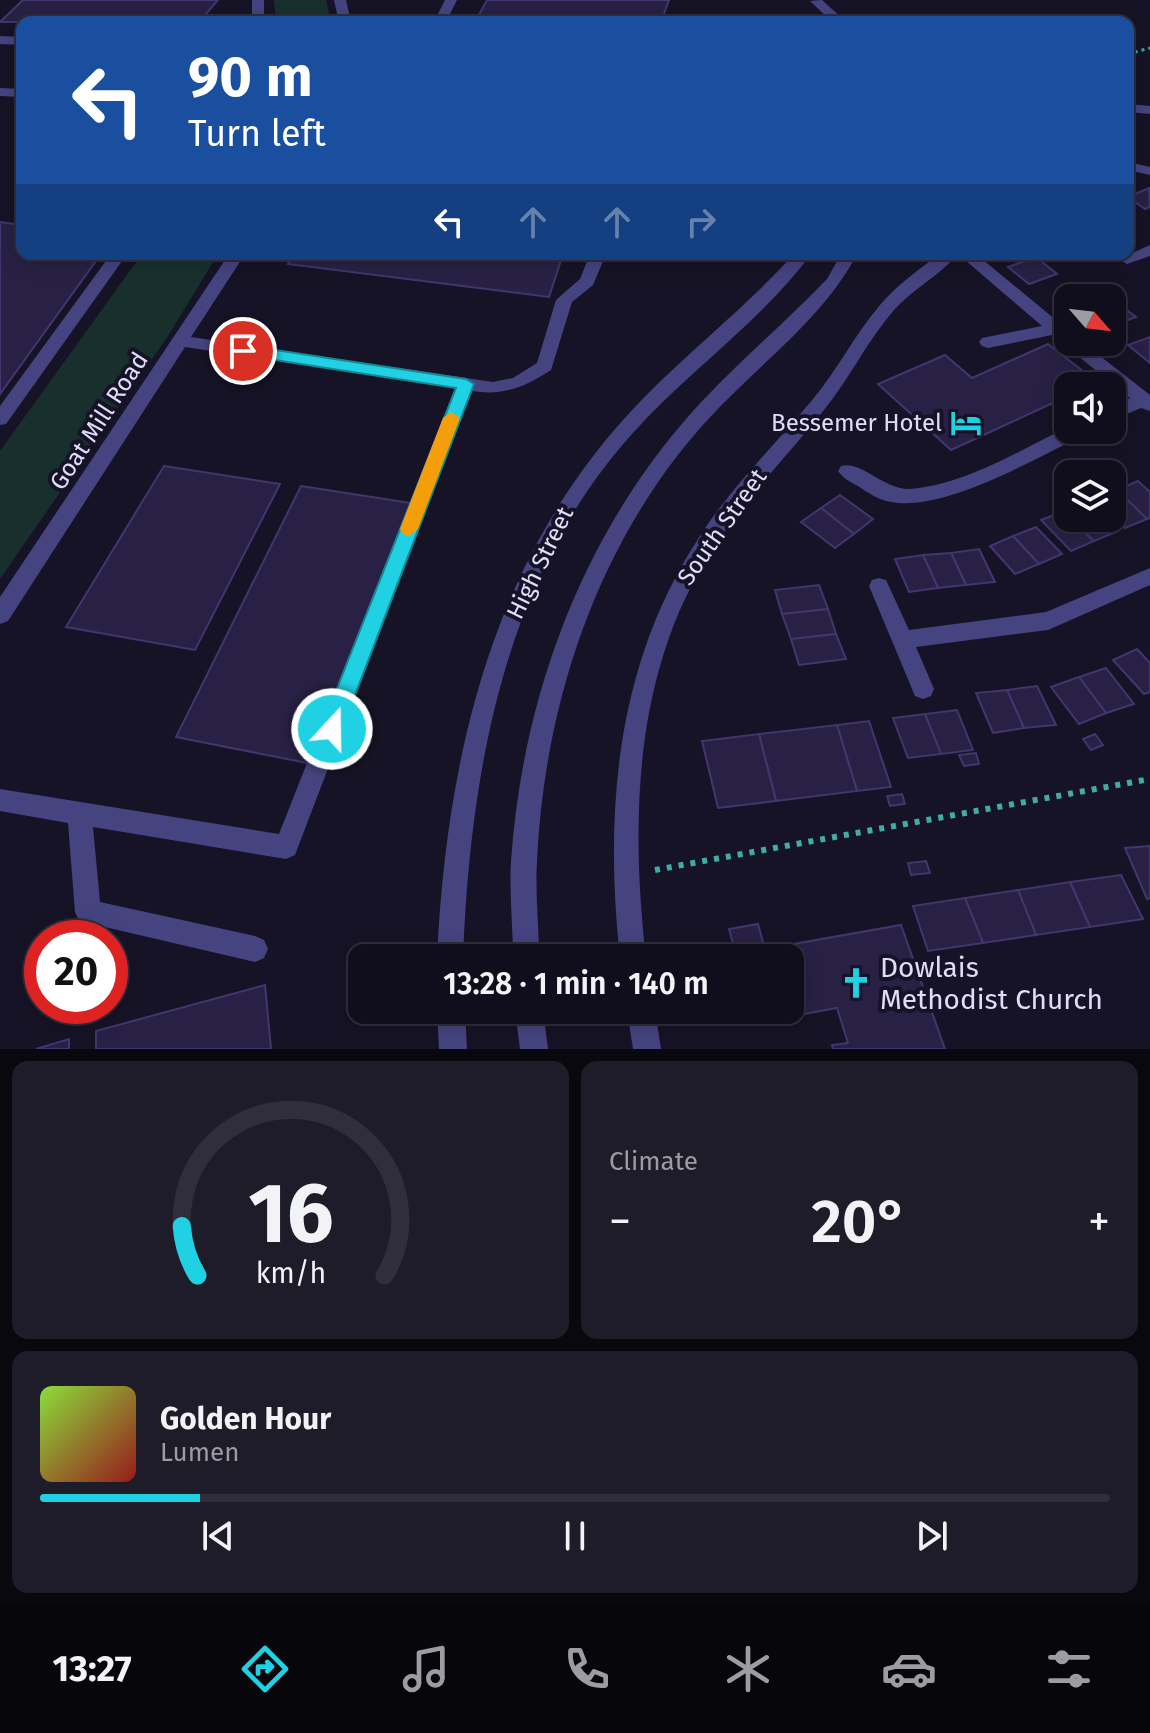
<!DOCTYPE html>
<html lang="en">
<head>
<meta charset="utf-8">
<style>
	body { margin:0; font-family:"Fira Sans",sans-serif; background:#1e1c29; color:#f1f3f6; height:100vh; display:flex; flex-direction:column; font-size:30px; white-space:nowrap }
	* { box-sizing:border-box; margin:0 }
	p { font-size:26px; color:#9c9ca3 }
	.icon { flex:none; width:44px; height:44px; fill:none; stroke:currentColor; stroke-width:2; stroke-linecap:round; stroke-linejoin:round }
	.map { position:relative; height:1049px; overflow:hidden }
	.panel { display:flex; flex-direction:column; gap:12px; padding:12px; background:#09080f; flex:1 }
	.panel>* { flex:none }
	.hud { position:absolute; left:16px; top:16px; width:1118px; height:244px; border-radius:16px; box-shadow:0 4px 20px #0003,0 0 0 2px #302e3b; background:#1a4fa0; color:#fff; overflow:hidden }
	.needle { width:52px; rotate:118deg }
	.controls { position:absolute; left:1054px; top:284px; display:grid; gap:16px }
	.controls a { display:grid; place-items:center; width:72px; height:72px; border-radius:16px; background:#100e1c; box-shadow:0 4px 20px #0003,0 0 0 2px #302e3b; font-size:40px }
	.speed { position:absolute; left:24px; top:920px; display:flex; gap:16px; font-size:40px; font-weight:700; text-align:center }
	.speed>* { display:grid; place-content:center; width:104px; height:104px; border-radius:50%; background:#100e1c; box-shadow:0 4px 20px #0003,0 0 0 2px #302e3b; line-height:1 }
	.speed .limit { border:12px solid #d22; background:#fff; color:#111 }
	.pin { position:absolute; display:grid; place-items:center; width:68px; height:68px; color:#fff; margin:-34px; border:4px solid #fff; border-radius:50%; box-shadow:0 2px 8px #0007 }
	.me { position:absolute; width:88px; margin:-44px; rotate:21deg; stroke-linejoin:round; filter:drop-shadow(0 0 6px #0008) }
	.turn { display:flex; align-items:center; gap:28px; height:168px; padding:0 40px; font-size:36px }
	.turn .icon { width:104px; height:104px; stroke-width:2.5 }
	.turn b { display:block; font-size:56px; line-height:68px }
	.lanes { display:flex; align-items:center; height:76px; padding:0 40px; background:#0003; justify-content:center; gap:40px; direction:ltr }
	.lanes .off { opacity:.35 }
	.big { font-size:60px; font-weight:600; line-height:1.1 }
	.panel .card { flex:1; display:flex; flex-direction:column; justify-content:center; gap:12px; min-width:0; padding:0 28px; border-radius:16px; background:#1e1c29 }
	.panel .dial { align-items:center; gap:0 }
	.dial svg { height:208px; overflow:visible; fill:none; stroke:#302e3b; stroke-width:7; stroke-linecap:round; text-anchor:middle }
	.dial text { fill:#f1f3f6; stroke:none }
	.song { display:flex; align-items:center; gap:24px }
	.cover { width:96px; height:96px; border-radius:12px; background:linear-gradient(135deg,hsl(90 70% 55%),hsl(0 70% 35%)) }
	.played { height:8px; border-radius:4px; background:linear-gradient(90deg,#20d1e4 15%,#302e3b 15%) }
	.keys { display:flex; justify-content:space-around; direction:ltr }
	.heat { display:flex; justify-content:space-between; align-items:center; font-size:44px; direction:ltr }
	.panel .tiles { flex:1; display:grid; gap:12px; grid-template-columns:1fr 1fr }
	.card:last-child { grid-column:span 2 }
	.trip { position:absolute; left:348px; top:944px; width:456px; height:80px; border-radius:16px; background:#100e1c; box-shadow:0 4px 20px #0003,0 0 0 2px #302e3b; font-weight:600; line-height:80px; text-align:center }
	.menu { display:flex; height:128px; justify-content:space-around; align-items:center; background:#06060b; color:#9c9ca3 }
	.menu .icon { width:56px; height:56px }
	.menu .current { color:#20d1e4 }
	.menu b { font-size:36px; color:#f1f3f6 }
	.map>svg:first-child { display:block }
</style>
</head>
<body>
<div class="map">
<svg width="1150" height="1049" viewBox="0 0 1150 1049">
	<rect width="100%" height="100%" fill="#161326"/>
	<g fill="#17302e">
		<polygon points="274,0 326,0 331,22 276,22"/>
		<polygon points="142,254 218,254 168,336 0,579 0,451"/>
	</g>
	<g fill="#282145" stroke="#41366e" stroke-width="2">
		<polygon points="23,0 218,0 199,22 0,22"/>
		<polygon points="487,0 669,0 661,22 475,22"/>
		<polygon points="1149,188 1150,207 1145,209 1128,197"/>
		<polygon points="0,222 22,225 22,254 101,254 0,394"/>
		<polygon points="294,254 563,254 549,297 288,264"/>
		<polygon points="1036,257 1057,274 1029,284 1008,267"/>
		<polygon points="1090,283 1110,298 1068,298 1068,301 1060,294"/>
		<polygon points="1112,300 1113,300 1136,317 1112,326"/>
		<polygon points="1150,337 1150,363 1128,345"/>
		<polygon points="1048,344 1097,382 1089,386 1068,386 1068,396 951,450 878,384 945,355 972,378"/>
		<polygon points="164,466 280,484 195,650 66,627"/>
		<polygon points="1138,481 1150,492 1150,518 1147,519 1117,490"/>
		<polygon points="301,486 411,503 307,763 176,737"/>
		<polygon points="1117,490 1147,519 1125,528 1112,516 1112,492"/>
		<polygon points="840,495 873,519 854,534 821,508"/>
		<polygon points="821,508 854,534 835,548 801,522"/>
		<polygon points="1064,511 1068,518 1094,541 1071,551 1041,520"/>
		<polygon points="1071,518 1102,518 1116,532 1094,541"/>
		<polygon points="1036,527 1062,554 1039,564 1013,536"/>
		<polygon points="1013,536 1039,564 1015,574 990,546"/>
		<polygon points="979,549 995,582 966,585 951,553"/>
		<polygon points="951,553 966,585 938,588 923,555"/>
		<polygon points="923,555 938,588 909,592 895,559"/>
		<polygon points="819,585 828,609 782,614 775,590"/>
		<polygon points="828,609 836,634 791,639 782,614"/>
		<polygon points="836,634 846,659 799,665 791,639"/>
		<polygon points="1137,649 1150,663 1150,692 1144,694 1113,660"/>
		<polygon points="1106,668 1134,704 1106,713 1079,677"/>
		<polygon points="1079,677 1106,713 1079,724 1051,687"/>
		<polygon points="1037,686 1056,725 1024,728 1007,690"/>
		<polygon points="1007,690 1024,728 993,733 976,693"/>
		<polygon points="957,710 973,750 941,754 925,714"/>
		<polygon points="925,714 941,754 908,758 893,718"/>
		<polygon points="869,721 891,787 857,791 837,725"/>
		<polygon points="837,725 857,791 776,801 759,734"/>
		<polygon points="759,734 776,801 718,808 702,741"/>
		<polygon points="1095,734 1103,745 1091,750 1083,739"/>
		<polygon points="976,753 979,764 964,766 959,755"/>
		<polygon points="902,794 905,804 890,806 887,796"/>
		<polygon points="1150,846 1150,898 1147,899 1125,848"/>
		<polygon points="926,861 930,873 911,875 908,863"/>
		<polygon points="1121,875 1143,919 1090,927 1070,882"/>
		<polygon points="1070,882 1090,927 1036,935 1018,890"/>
		<polygon points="1018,890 1036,935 983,943 965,898"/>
		<polygon points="965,898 983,943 928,951 913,906"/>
		<polygon points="758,924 765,949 901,925 945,1049 833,1049 832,1045 848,1043 837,1008 754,1023 750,1010 790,1010 790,958 737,958 729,929"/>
		<polygon points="265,985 271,1049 96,1049 96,1031"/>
		<polygon points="69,1039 69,1049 36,1049"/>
	</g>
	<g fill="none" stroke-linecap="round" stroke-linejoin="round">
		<polyline stroke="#3faca5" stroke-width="3" stroke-dasharray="3 4" stroke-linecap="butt" points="1128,54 1150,48"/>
		<polyline stroke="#3faca5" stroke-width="6" stroke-dasharray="5 7" stroke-linecap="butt" points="655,870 1150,779"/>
		<g fill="#464480" fill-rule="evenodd">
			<rect x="252" y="0" width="12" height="22"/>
			<polygon points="334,0 346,0 351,22 339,22"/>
			<polygon points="445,0 457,0 446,22 434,22"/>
			<polygon points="822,0 843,19 845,22 832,22 810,1"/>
			<polygon points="0,36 22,37 22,45 0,44"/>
			<polygon points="0,88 22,89 22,97 0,96"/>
			<polygon points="1128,104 1150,106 1150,114 1128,112"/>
			<polygon points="1128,162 1150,167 1150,175 1128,170"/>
			<polygon points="1150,245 1150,256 1127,264 1119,259"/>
			<polygon points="111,254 127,254 6,424 0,425 0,406"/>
			<path d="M229 254H245L191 337 493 382 513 378 537 363 556 300 580 279 590 254H606L593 285 572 302 551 370C525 387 504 396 472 391L295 855 286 859 93 827 100 902 255 936 264 940 268 949 264 958 255 962 79 921 75 912 68 823 0 811V789L279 834 455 388 185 347 8 621 0 624V597Z"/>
			<path d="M794 254H811C761 322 688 371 632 434 504 576 470 773 463 958H437C446 767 488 576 616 428 670 365 738 316 794 254Z"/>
			<path d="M841 254H857C820 325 747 372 696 433 595 550 544 708 537 861 535 893 539 926 539 958H513C513 926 509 893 511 861 522 703 578 546 681 425 725 373 779 329 827 279Z"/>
			<path d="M940 254H958C940 275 913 289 894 310 867 341 850 378 824 410 788 455 746 498 714 547 634 668 630 818 646 958H620C604 812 616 665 698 539 730 488 775 445 813 399 838 369 855 334 880 305 897 285 919 269 940 254Z"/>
			<polygon points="958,254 976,254 1068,330 1068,342 1082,342 1150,395 1150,411 1141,408 1112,420 1112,406 1130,398 1052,335 988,348 982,346 979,342 982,338 1042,326"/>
			<path d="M1068 427V430H1086L1084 435C1036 458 944 512 891 502 879 500 868 493 858 486 850 482 843 478 838 471L841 466C861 460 884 490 910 489 965 485 1020 450 1068 427Z"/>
			<polygon points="1150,568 1150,585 1048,630 916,647 934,689 931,696 923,699 915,696 869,586 872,580 879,578 886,580 909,630 1046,612"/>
			<polygon points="437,1010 465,1010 467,1049 439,1049"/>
			<polygon points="515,1010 543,1010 548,1049 520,1049"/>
			<polygon points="627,1010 655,1010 661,1049 633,1049"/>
		</g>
	</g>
	<polygon fill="#20d1e4" stroke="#158894" stroke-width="2" points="243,345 466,379 474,384 342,729 339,736 332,739 324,736 321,729 456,388 237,354 237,347"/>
	<polygon fill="#f59e0b" points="451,412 460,418 418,529 409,536 403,534 400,529 443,418"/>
	<defs>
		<symbol id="hotel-bare" viewBox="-9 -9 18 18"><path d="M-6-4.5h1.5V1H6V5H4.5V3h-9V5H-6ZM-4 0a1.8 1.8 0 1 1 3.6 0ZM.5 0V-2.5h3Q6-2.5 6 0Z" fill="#20d1e4" stroke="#161326" stroke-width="2.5" paint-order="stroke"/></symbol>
		<symbol id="church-bare" viewBox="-9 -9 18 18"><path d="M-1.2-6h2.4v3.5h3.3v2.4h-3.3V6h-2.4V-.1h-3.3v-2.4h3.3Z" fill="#20d1e4" stroke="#161326" stroke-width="2.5" paint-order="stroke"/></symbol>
	</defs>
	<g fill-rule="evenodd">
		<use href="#hotel-bare" x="944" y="401" width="44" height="44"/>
		<use href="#church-bare" x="834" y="961" width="44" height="44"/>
	</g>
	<g text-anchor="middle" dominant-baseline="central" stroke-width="8" stroke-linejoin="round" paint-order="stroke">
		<g font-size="24" fill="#e0dcfb" stroke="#161326">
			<text transform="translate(99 421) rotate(-57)">Goat Mill Road</text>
			<text transform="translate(722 527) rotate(-55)">South Street</text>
			<text transform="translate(540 563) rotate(-64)">High Street</text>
		</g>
		<g font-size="24" fill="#e0dcfb" stroke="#161326" text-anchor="end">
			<text x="942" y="423">Bessemer Hotel</text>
		</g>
		<g font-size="28" fill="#e0dcfb" stroke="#161326" text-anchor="start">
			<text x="880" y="967">Dowlais<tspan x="880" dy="32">Methodist Church</tspan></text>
		</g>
	</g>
</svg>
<div class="controls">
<a><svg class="needle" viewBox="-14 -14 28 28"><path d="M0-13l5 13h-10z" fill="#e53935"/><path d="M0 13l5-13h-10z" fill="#9c9ca3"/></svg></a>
<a><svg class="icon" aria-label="sound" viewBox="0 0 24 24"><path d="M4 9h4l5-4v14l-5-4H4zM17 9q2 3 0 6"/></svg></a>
<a><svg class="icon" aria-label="layers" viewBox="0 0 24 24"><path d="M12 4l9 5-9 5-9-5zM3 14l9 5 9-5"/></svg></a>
</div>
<div class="speed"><div class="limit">20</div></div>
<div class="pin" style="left:243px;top:351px;background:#d93025"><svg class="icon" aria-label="arrive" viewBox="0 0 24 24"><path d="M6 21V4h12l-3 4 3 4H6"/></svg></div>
<svg class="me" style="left:332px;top:729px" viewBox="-20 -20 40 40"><circle r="17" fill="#20d1e4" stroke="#fff" stroke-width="3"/><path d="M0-11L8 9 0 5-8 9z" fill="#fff"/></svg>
<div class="trip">13:28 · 1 min · 140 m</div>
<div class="hud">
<div class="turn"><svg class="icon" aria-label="left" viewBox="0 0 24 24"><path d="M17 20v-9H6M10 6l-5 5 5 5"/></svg><div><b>90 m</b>Turn left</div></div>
<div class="lanes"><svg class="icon" aria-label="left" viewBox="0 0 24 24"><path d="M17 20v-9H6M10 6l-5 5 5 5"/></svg><svg class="icon off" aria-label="ahead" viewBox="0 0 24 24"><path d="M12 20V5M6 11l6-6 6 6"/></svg><svg class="icon off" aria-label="ahead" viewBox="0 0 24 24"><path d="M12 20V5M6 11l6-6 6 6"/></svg><svg class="icon off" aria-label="right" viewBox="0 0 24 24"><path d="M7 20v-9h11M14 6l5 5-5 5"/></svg></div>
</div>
</div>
<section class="panel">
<div class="tiles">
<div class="card dial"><svg viewBox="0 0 100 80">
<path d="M14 69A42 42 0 1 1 86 69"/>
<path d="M14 69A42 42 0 0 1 8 50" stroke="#20d1e4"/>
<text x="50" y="56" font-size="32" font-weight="700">16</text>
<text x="50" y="72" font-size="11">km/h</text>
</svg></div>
<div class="card"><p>Climate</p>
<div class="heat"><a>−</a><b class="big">20°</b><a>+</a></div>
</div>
<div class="card">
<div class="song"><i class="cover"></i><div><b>Golden Hour</b><p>Lumen</p></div></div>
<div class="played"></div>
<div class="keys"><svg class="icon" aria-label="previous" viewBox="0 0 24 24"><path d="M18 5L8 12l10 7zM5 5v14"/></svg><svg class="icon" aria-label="pause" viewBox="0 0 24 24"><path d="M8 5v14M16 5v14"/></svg><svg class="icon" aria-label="next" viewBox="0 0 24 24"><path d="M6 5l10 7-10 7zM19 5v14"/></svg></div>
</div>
</div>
</section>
<nav class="menu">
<b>13:27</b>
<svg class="icon current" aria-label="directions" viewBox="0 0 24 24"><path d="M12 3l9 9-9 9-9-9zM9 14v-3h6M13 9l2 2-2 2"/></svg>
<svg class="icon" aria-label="music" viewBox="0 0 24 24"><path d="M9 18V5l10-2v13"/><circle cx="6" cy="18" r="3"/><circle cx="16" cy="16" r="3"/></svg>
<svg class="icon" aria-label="phone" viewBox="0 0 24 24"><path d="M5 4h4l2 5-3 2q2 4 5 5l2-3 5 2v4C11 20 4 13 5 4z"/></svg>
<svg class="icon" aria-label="climate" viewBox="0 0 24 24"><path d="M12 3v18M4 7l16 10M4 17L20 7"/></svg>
<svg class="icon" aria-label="car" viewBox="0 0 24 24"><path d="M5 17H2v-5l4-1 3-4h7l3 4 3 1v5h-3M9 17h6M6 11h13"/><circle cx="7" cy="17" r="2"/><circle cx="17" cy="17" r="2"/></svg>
<svg class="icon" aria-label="filters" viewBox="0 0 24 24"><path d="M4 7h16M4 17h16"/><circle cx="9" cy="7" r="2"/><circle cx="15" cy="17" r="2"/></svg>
</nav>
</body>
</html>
